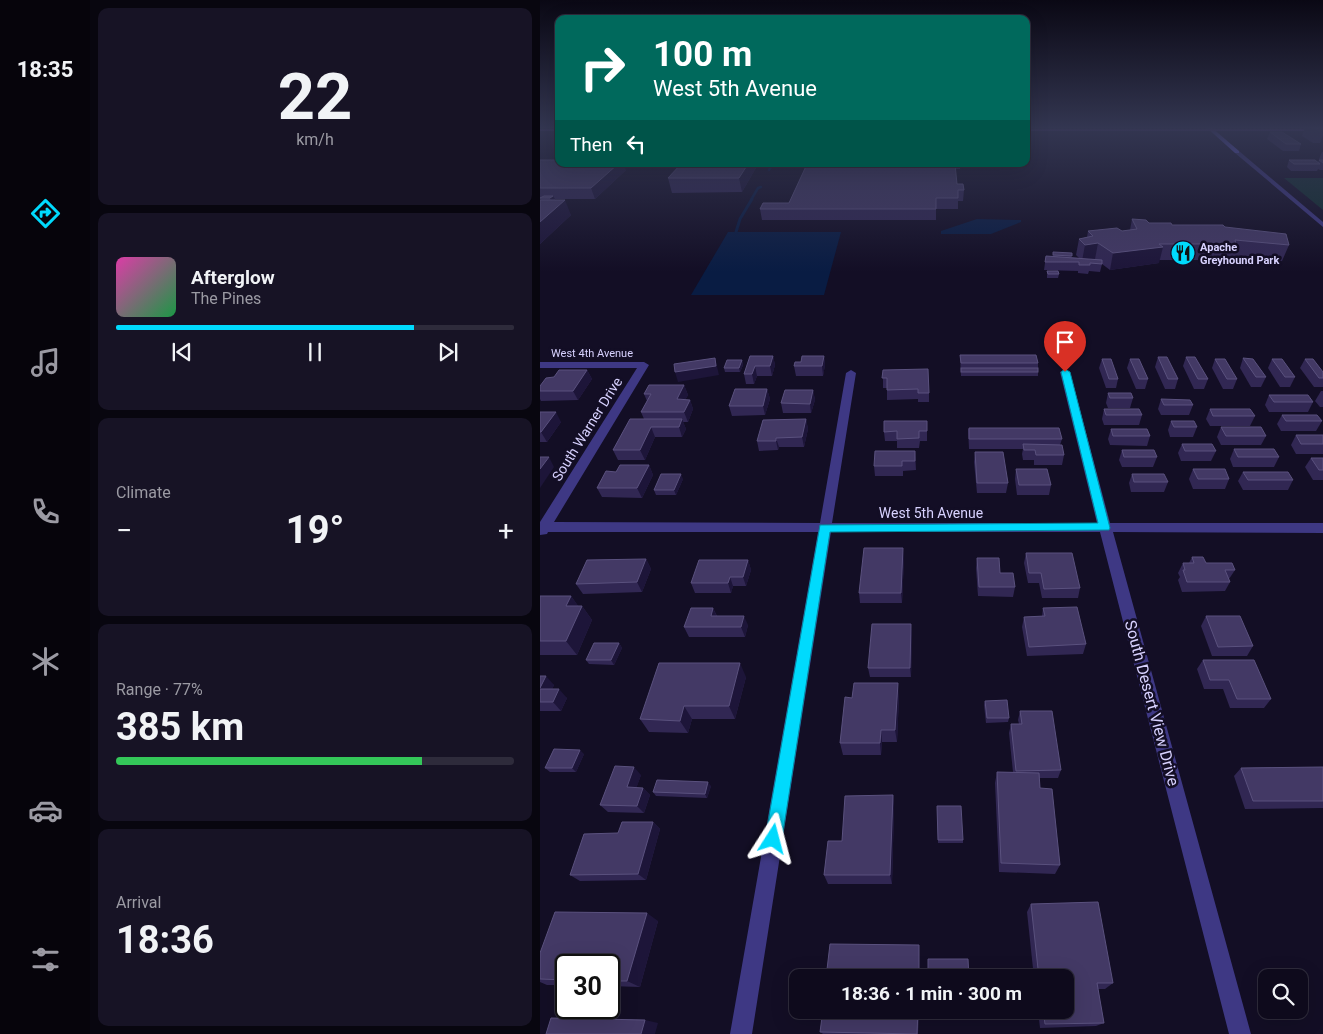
<!DOCTYPE html>
<html lang="en">
<head>
<meta charset="utf-8">
<style>
	body { margin:0; font-family:Roboto,sans-serif; background:#171325; color:#f1f3f6; height:100vh; display:flex; flex-direction:column; font-size:19px; white-space:nowrap }
	* { box-sizing:border-box; margin:0 }
	p { font-size:16px; color:#9b9aa3 }
	.icon { flex:none; width:28px; height:28px; fill:none; stroke:currentColor; stroke-width:2; stroke-linecap:round; stroke-linejoin:round }
	.map { position:relative; flex:1; overflow:hidden }
	.details { display:flex; flex-direction:column; gap:8px; padding:8px; background:#08060f; width:450px }
	.details>* { flex:none }
	.banner { position:absolute; left:15px; top:15px; width:475px; height:152px; border-radius:10px; box-shadow:0 5px 20px #0002,0 0 0 1px #2e2b3b; background:#00695c; color:#fff; overflow:hidden }
	.controls { position:absolute; left:718px; top:969px; display:grid; gap:10px }
	.controls a { display:grid; place-items:center; width:50px; height:50px; border-radius:10px; background:#0e0a1c; box-shadow:0 5px 20px #0002,0 0 0 1px #2e2b3b; font-size:25px }
	.speed { position:absolute; left:15px; top:954px; display:flex; gap:10px; font-size:25px; font-weight:700; text-align:center }
	.speed>* { display:grid; place-content:center; width:65px; height:65px; border-radius:50%; background:#0e0a1c; box-shadow:0 5px 20px #0002,0 0 0 1px #2e2b3b; line-height:1 }
	.speed .limit { border:2px solid #111; border-radius:8px; background:#fff; color:#111 }
	.pin { position:absolute; display:grid; place-items:center; width:42px; height:42px; color:#fff; margin:-51px -21px; border-radius:50% 50% 50% 0; rotate:-45deg; box-shadow:0 0 5px #0007 }
	.pin .icon { rotate:45deg }
	.me { position:absolute; width:55px; margin:-28px; rotate:9deg; stroke-linejoin:round; filter:drop-shadow(0 0 4px #0008) }
	.turn { display:flex; align-items:center; gap:18px; height:105px; padding:0 15px; font-size:22px }
	.turn .icon { width:65px; height:65px; stroke-width:2.5 }
	.turn b { display:block; font-size:35px; line-height:42px }
	.then { display:flex; align-items:center; height:48px; padding:0 15px; background:#0003; gap:10px; font-size:19px }
	.big { font-size:38px; font-weight:700; line-height:1.1 }
	.details .tile { flex:1; display:flex; flex-direction:column; justify-content:center; gap:8px; min-width:0; padding:0 18px; border-radius:10px; background:#171325 }
	.details .dial { align-items:center; gap:0 }
	.dial b { font-size:65px; line-height:1 }
	.song { display:flex; align-items:center; gap:15px }
	.cover { width:60px; height:60px; border-radius:8px; background:linear-gradient(135deg,hsl(320 70% 55%),hsl(140 70% 35%)) }
	.played { height:5px; border-radius:2px; background:linear-gradient(90deg,#00dafd 75%,#2e2b3b 75%) }
	.keys { display:flex; justify-content:space-around; direction:ltr }
	.heat { display:flex; justify-content:space-between; align-items:center; font-size:28px; direction:ltr }
	.charge { height:8px; border-radius:4px; background:linear-gradient(90deg,#34c759 77%,#2e2b3b 0) }
	.trip { position:absolute; left:249px; top:969px; width:285px; height:50px; border-radius:10px; background:#0e0a1c; box-shadow:0 5px 20px #0002,0 0 0 1px #2e2b3b; font-weight:700; line-height:50px; text-align:center }
	main { display:flex; flex:1; min-height:0 }
	.menu { display:flex; flex-direction:column; width:90px; justify-content:space-around; align-items:center; background:#06040b; color:#9b9aa3 }
	.menu .icon { width:35px; height:35px }
	.menu .current { color:#00dafd }
	.menu b { font-size:22px; color:#f1f3f6 }
	.map>svg:first-child { display:block }
</style>
</head>
<body>
<main>
<nav class="menu">
<b>18:35</b>
<svg class="icon current" aria-label="directions" viewBox="0 0 24 24"><path d="M12 3l9 9-9 9-9-9zM9 14v-3h6M13 9l2 2-2 2"/></svg>
<svg class="icon" aria-label="music" viewBox="0 0 24 24"><path d="M9 18V5l10-2v13"/><circle cx="6" cy="18" r="3"/><circle cx="16" cy="16" r="3"/></svg>
<svg class="icon" aria-label="phone" viewBox="0 0 24 24"><path d="M5 4h4l2 5-3 2q2 4 5 5l2-3 5 2v4C11 20 4 13 5 4z"/></svg>
<svg class="icon" aria-label="climate" viewBox="0 0 24 24"><path d="M12 3v18M4 7l16 10M4 17L20 7"/></svg>
<svg class="icon" aria-label="car" viewBox="0 0 24 24"><path d="M5 17H2v-5l4-1 3-4h7l3 4 3 1v5h-3M9 17h6M6 11h13"/><circle cx="7" cy="17" r="2"/><circle cx="17" cy="17" r="2"/></svg>
<svg class="icon" aria-label="filters" viewBox="0 0 24 24"><path d="M4 7h16M4 17h16"/><circle cx="9" cy="7" r="2"/><circle cx="15" cy="17" r="2"/></svg>
</nav>
<section class="details">
<div class="tile dial"><b>22</b><p>km/h</p></div>
<div class="tile">
<div class="song"><i class="cover"></i><div><b>Afterglow</b><p>The Pines</p></div></div>
<div class="played"></div>
<div class="keys"><svg class="icon" aria-label="previous" viewBox="0 0 24 24"><path d="M18 5L8 12l10 7zM5 5v14"/></svg><svg class="icon" aria-label="pause" viewBox="0 0 24 24"><path d="M8 5v14M16 5v14"/></svg><svg class="icon" aria-label="next" viewBox="0 0 24 24"><path d="M6 5l10 7-10 7zM19 5v14"/></svg></div>
</div>
<div class="tile"><p>Climate</p>
<div class="heat"><a>−</a><b class="big">19°</b><a>+</a></div>
</div>
<div class="tile"><p>Range · 77%</p><b class="big">385 km</b><div class="charge"></div></div>
<div class="tile"><p>Arrival</p><b class="big">18:36</b></div>
</section>
<div class="map">
<svg width="783" height="1034" viewBox="0 0 783 1034">
	<rect width="100%" height="100%" fill="#130e25"/>
	<polygon fill="#112f2f" points="744,178 783,178 783,210"/>
	<g fill="#091c43">
		<polygon points="437,219 481,220 481,222 451,234 401,234 401,231"/>
		<polygon points="188,232 301,232 284,295 151,295"/>
	</g>
	<g fill="none" stroke-linecap="round" stroke-linejoin="round">
		<g stroke="#091c43" stroke-width="2.5">
			<polyline points="229,170 233,164"/>
			<polyline points="211,200 218,188 221,187"/>
		</g>
		<polyline stroke="#091c43" stroke-width="3" points="196,232 200,219 212,199"/>
		<g fill="#3e3884" fill-rule="evenodd">
			<polygon points="695,151 699,151 783,222 783,227 695,153"/>
			<polygon points="0,362 104,362 109,365 14,522 280,523 306,373 311,370 316,373 292,523 557,523 520,372 525,369 530,372 570,523 783,523 783,533 573,532 711,1034 689,1034 560,532 291,532 212,1034 190,1034 278,532 8,532 7,534 0,535 0,522 97,368 0,368"/>
		</g>
		<polygon fill="#7269ff" fill-rule="evenodd" points="666,127 671,127 699,151 699,153 695,153"/>
		<g fill="#c759ff" fill-rule="evenodd">
			<rect x="0" y="129" width="19" height="2"/>
			<rect x="486" y="129" width="297" height="2"/>
		</g>
	</g>
	<g fill="#312753">
		<polygon points="765,127 780,127 783,129 783,135 780,143 773,143 762,136"/>
		<polygon points="730,132 761,144 759,151 743,151 727,139"/>
		<polygon points="782,152 783,152 783,170 780,170 778,169 777,171 751,171 747,167 749,160 778,162 779,160 780,160 779,159"/>
		<polygon points="0,160 86,170 55,199 15,199 14,200 31,215 0,244 0,200 1,200 0,199"/>
		<polygon points="141,164 217,164 217,166 202,192 132,193 128,178"/>
		<polygon points="267,164 420,164 420,169 415,169 417,184 424,190 423,201 418,201 418,209 396,209 396,220 222,220 220,209 249,203"/>
		<polygon points="592,219 609,223 632,225 685,227 749,245 742,261 692,256 690,260 619,260 619,263 570,270 562,264 560,272 549,271 548,274 538,273 538,271 504,270 506,256 512,256 513,255 532,253 531,257 539,258 536,255 539,239 547,237 548,231 582,231 590,230"/>
		<polygon points="507,271 519,274 518,278 507,278"/>
		<polygon points="420,355 498,363 498,376 421,376"/>
		<polygon points="210,356 233,356 235,365 232,376 217,376 214,384 206,384 204,374"/>
		<polygon points="284,356 285,365 283,376 256,376 254,366 261,362"/>
		<polygon points="618,357 638,379 635,389 625,389 615,367"/>
		<polygon points="646,357 668,379 664,389 654,389 643,366"/>
		<polygon points="703,358 726,377 721,387 711,387 700,368"/>
		<polygon points="562,359 578,379 576,388 566,388 559,368"/>
		<polygon points="590,359 608,379 605,389 596,389 587,368"/>
		<polygon points="675,359 697,379 693,389 683,389 672,368"/>
		<polygon points="732,359 755,377 750,387 740,387 728,368"/>
		<polygon points="765,359 783,372 783,387 774,387 760,368"/>
		<polygon points="202,360 203,365 200,372 185,372 184,368"/>
		<polygon points="47,370 52,379 38,400 1,401 0,399 0,386 14,377"/>
		<polygon points="343,370 389,393 389,402 378,402 378,399 347,400 347,388 343,388"/>
		<polygon points="144,385 148,395 145,400 150,400 153,409 148,422 143,422 146,429 142,437 115,437 105,460 78,460 73,450 104,419 101,412 107,401 104,394"/>
		<polygon points="227,389 230,399 225,415 192,416 189,406"/>
		<polygon points="273,390 275,400 271,413 243,413 241,403"/>
		<polygon points="781,391 783,391 783,407 780,407 775,401"/>
		<polygon points="568,393 593,398 590,408 568,408 566,403"/>
		<polygon points="729,395 773,402 768,412 729,412 725,405"/>
		<polygon points="621,399 653,405 649,415 621,415 618,409"/>
		<polygon points="564,409 602,415 599,425 564,425 562,419"/>
		<polygon points="670,409 715,416 710,426 670,426 666,419"/>
		<polygon points="0,412 21,422 7,442 0,442"/>
		<polygon points="742,415 782,421 776,431 741,431 737,424"/>
		<polygon points="266,419 268,429 264,447 239,447 238,450 219,451 217,441"/>
		<polygon points="387,421 387,441 380,441 379,448 357,448 357,441 345,441 344,432"/>
		<polygon points="631,421 657,427 653,437 630,437 628,430"/>
		<polygon points="681,427 726,436 721,445 681,445 677,437"/>
		<polygon points="428,429 522,439 520,445 524,455 522,465 494,465 494,460 483,460 482,454 483,449 429,449"/>
		<polygon points="571,429 610,436 607,446 570,445 568,439"/>
		<polygon points="756,435 783,435 783,454 756,454 751,445"/>
		<polygon points="642,444 676,451 671,461 641,461 638,453"/>
		<polygon points="694,449 739,457 734,467 693,467 690,459"/>
		<polygon points="582,450 617,457 613,467 582,467 579,460"/>
		<polygon points="375,451 376,470 363,471 363,476 335,476 334,466"/>
		<polygon points="435,452 468,483 466,493 437,493 434,462"/>
		<polygon points="771,458 783,458 783,480 773,480 765,467"/>
		<polygon points="109,465 113,475 102,498 62,497 57,488 76,472"/>
		<polygon points="476,469 511,485 509,495 477,495 475,479"/>
		<polygon points="653,469 689,479 685,489 653,489 649,479"/>
		<polygon points="703,472 753,480 748,490 703,490 698,481"/>
		<polygon points="592,474 628,482 624,492 591,492 589,483"/>
		<polygon points="143,479 136,495 116,495 114,490"/>
		<polygon points="486,553 540,588 538,598 502,598 499,583 488,583 484,563"/>
		<polygon points="652,557 666,563 695,570 689,579 690,582 685,591 642,592 638,580 640,577 638,573 643,563 649,563"/>
		<polygon points="364,558 362,603 320,603 319,593"/>
		<polygon points="437,558 460,573 475,587 473,597 438,596 436,568"/>
		<polygon points="106,559 111,569 102,592 43,594 36,584"/>
		<polygon points="208,560 211,570 206,586 193,586 191,593 155,593 151,583"/>
		<polygon points="0,596 31,596 38,606 42,606 52,620 37,655 0,655"/>
		<polygon points="173,608 177,616 208,625 205,637 149,637 144,627"/>
		<polygon points="503,608 546,644 543,654 487,656 482,627 484,617 502,616"/>
		<polygon points="666,616 713,646 707,656 672,656 661,626"/>
		<polygon points="372,634 371,677 330,677 328,668"/>
		<polygon points="79,643 82,648 74,665 49,664 46,660"/>
		<polygon points="663,660 731,699 724,708 690,708 683,689 664,689 657,669"/>
		<polygon points="0,676 14,685 12,689 27,698 21,711 0,711"/>
		<polygon points="206,677 195,719 152,719 148,733 109,732 100,719"/>
		<polygon points="359,696 357,742 342,742 341,755 303,755 300,743 312,698"/>
		<polygon points="445,701 469,718 468,722 446,723 444,705"/>
		<polygon points="480,711 521,770 518,778 499,778 500,788 520,865 515,874 459,872 455,783 457,772 473,772 469,733 471,724 479,724 478,720"/>
		<polygon points="44,754 36,772 10,772 5,768"/>
		<polygon points="783,767 783,808 705,809 694,776 701,768"/>
		<polygon points="101,775 96,788 103,788 110,795 104,813 68,812 60,805"/>
		<polygon points="171,786 167,798 116,796 113,792"/>
		<polygon points="353,795 354,806 352,884 288,884 284,875 302,841"/>
		<polygon points="397,806 423,840 423,843 398,843"/>
		<polygon points="113,822 120,829 106,880 40,881 30,875"/>
		<polygon points="491,904 573,983 565,989 558,989 564,1023 556,1026 500,1028 498,1010 525,1010 525,978 494,978 487,912"/>
		<polygon points="118,921 100,987 69,986 69,965 26,965 26,985 7,985 0,982 0,953"/>
		<polygon points="283,1010 379,1010 378,1034 283,1034 280,1032"/>
	</g>
	<g fill="#1d1539">
		<polygon points="78,164 83,164 86,170 55,199 51,188"/>
		<polygon points="208,164 217,164 217,166 202,192 199,178"/>
		<polygon points="13,196 15,199 11,202 10,198"/>
		<polygon points="25,200 31,215 0,244 0,222"/>
		<polygon points="558,243 555,259 542,261 545,245"/>
		<polygon points="623,247 619,263 570,270 573,253"/>
		<polygon points="233,356 235,365 232,376 230,366"/>
		<polygon points="284,356 285,365 283,376 282,366"/>
		<polygon points="175,358 179,375 138,382 135,372"/>
		<polygon points="202,360 203,365 200,372 199,368"/>
		<polygon points="215,366 217,376 214,384 212,374"/>
		<polygon points="47,370 52,379 38,400 33,391"/>
		<polygon points="144,385 148,395 140,409 137,399"/>
		<polygon points="227,389 230,399 225,415 223,406"/>
		<polygon points="273,390 275,400 271,413 270,404"/>
		<polygon points="150,400 153,409 148,422 144,412"/>
		<polygon points="16,412 21,422 7,442 1,432"/>
		<polygon points="142,419 146,429 142,437 139,427"/>
		<polygon points="266,419 268,429 264,447 262,437"/>
		<polygon points="111,427 115,437 105,460 100,450"/>
		<polygon points="236,438 239,447 238,450 236,441"/>
		<polygon points="9,457 14,467 0,488 0,469"/>
		<polygon points="109,465 113,475 102,498 97,488"/>
		<polygon points="141,474 143,479 136,495 134,490"/>
		<polygon points="363,548 364,558 362,603 361,593"/>
		<polygon points="106,559 111,569 102,592 97,582"/>
		<polygon points="208,560 211,570 206,586 203,577"/>
		<polygon points="190,577 193,586 191,593 188,583"/>
		<polygon points="31,596 41,610 42,606 52,620 37,655 26,641 26,606"/>
		<polygon points="173,608 177,617 171,616"/>
		<polygon points="204,616 208,625 205,637 201,627"/>
		<polygon points="371,624 372,634 371,677 370,668"/>
		<polygon points="79,643 82,648 74,665 71,660"/>
		<polygon points="200,663 206,677 195,719 189,706"/>
		<polygon points="6,676 14,685 8,698 0,688"/>
		<polygon points="358,683 359,696 357,742 355,730"/>
		<polygon points="19,689 27,698 21,711 13,702"/>
		<polygon points="144,706 152,719 148,733 140,721"/>
		<polygon points="341,730 342,742 341,755 340,743"/>
		<polygon points="40,750 44,754 36,772 32,768"/>
		<polygon points="94,767 101,775 94,795 87,787"/>
		<polygon points="168,782 171,786 167,798 165,794"/>
		<polygon points="103,788 110,795 104,813 97,806"/>
		<polygon points="353,795 354,806 352,884 350,875"/>
		<polygon points="113,822 120,829 106,880 98,874"/>
		<polygon points="107,913 118,921 100,987 87,981"/>
		<polygon points="105,1020 118,1023 115,1034 101,1034"/>
	</g>
	<g fill="#433965" stroke="#5a517e">
		<polygon points="773,127 780,127 783,129 783,130 778,130"/>
		<polygon points="730,132 742,132 761,144 746,144"/>
		<polygon points="0,160 19,160 19,164 78,164 51,188 0,188"/>
		<polygon points="749,160 775,160 780,164 754,164"/>
		<polygon points="779,160 783,160 783,163"/>
		<polygon points="141,164 208,164 199,178 128,178"/>
		<polygon points="267,164 415,164 417,184 423,184 424,190 418,190 418,198 396,198 396,209 220,209 223,203 249,203"/>
		<polygon points="4,196 13,196 10,198 0,198"/>
		<polygon points="0,200 25,200 0,222"/>
		<polygon points="592,219 606,220 609,223 631,223 632,225 683,225 685,227 746,234 749,245 695,240 696,244 619,244 623,247 573,253 558,243 545,245 539,239 553,236 548,231 577,228 582,231 597,229"/>
		<polygon points="513,252 532,253 532,256 513,255"/>
		<polygon points="506,256 562,260 562,264 550,263 550,265 539,265 539,262 505,262"/>
		<polygon points="507,271 518,271 519,274 508,274"/>
		<polygon points="420,355 496,355 498,363 421,363"/>
		<polygon points="210,356 233,356 230,366 215,366 212,374 204,374"/>
		<polygon points="262,356 284,356 282,366 254,366 255,362 261,362"/>
		<polygon points="618,357 627,357 638,379 628,379"/>
		<polygon points="646,357 655,357 668,379 658,379"/>
		<polygon points="175,358 176,366 135,372 134,364"/>
		<polygon points="703,358 713,359 726,377 716,377"/>
		<polygon points="562,359 571,359 578,379 569,379"/>
		<polygon points="590,359 599,359 608,379 599,379"/>
		<polygon points="675,359 685,359 697,379 687,379"/>
		<polygon points="732,359 742,359 755,377 745,377"/>
		<polygon points="765,359 773,359 783,372 783,378 779,378"/>
		<polygon points="187,360 202,360 199,368 184,368"/>
		<rect x="421" y="368" width="77" height="4"/>
		<polygon points="388,369 389,393 378,393 378,389 347,390 347,378 342,378 343,370"/>
		<polygon points="19,370 47,370 33,391 0,391 0,386 6,378 14,377"/>
		<polygon points="109,385 144,385 137,399 150,400 144,412 101,412 111,394 104,394"/>
		<polygon points="195,389 227,389 223,406 189,406"/>
		<polygon points="245,390 273,390 270,404 241,403"/>
		<polygon points="568,393 591,393 593,398 570,398"/>
		<polygon points="729,395 768,395 773,402 734,402"/>
		<polygon points="621,399 650,400 653,405 624,405"/>
		<polygon points="564,409 599,409 602,415 566,415"/>
		<polygon points="670,409 710,409 715,416 673,416"/>
		<polygon points="0,412 16,412 1,432 0,432"/>
		<polygon points="742,415 777,415 782,421 746,421"/>
		<polygon points="90,419 142,419 139,427 111,427 100,450 73,450"/>
		<polygon points="266,419 262,437 236,438 236,441 217,441 223,420"/>
		<polygon points="344,421 387,421 387,431 379,431 379,438 357,439 357,431 344,432"/>
		<polygon points="631,421 654,421 657,427 634,427"/>
		<polygon points="681,427 721,427 726,436 686,436"/>
		<polygon points="429,428 519,428 522,439 429,439"/>
		<polygon points="571,429 607,429 610,436 573,436"/>
		<polygon points="756,435 783,435 783,444 761,444"/>
		<polygon points="483,444 522,445 524,455 496,455 495,450 484,450"/>
		<polygon points="642,444 672,444 676,451 645,451"/>
		<polygon points="694,449 734,449 739,457 698,457"/>
		<polygon points="582,450 614,450 617,457 584,457"/>
		<polygon points="335,451 375,451 375,461 362,461 362,466 334,466"/>
		<polygon points="435,452 463,452 468,483 437,483"/>
		<polygon points="0,457 9,457 0,469"/>
		<polygon points="771,458 783,458 783,470 779,470"/>
		<polygon points="80,465 109,465 97,488 57,488 66,471 76,472"/>
		<polygon points="476,469 507,469 511,485 479,485"/>
		<polygon points="653,469 685,469 689,479 658,479"/>
		<polygon points="703,472 748,472 753,480 708,480"/>
		<polygon points="121,474 141,474 134,490 114,490"/>
		<polygon points="592,474 624,474 628,482 594,482"/>
		<polygon points="324,548 363,548 361,593 319,593"/>
		<polygon points="486,553 532,553 540,588 504,589 501,573 489,573"/>
		<polygon points="652,557 663,557 666,563 692,563 695,570 685,570 690,582 647,582 643,570 645,570 643,563 654,563"/>
		<polygon points="437,558 459,558 460,573 473,573 475,587 439,587"/>
		<polygon points="106,559 97,582 36,584 47,560"/>
		<polygon points="159,560 208,560 203,577 190,577 188,583 151,583"/>
		<polygon points="0,596 31,596 26,606 42,606 26,641 0,641"/>
		<polygon points="537,607 546,644 489,647 484,617 505,616 503,608"/>
		<polygon points="151,608 173,608 171,616 204,616 201,627 144,627"/>
		<polygon points="666,616 700,616 713,646 678,647"/>
		<polygon points="332,624 371,624 370,668 328,668"/>
		<polygon points="54,643 79,643 71,660 46,660"/>
		<polygon points="663,660 714,660 731,699 697,699 689,680 670,680"/>
		<polygon points="119,663 200,663 189,706 144,706 140,721 100,719"/>
		<polygon points="0,676 6,676 0,688"/>
		<polygon points="314,683 358,683 355,730 341,730 340,743 300,743 305,697 312,698"/>
		<polygon points="0,689 19,689 13,702 0,702"/>
		<polygon points="467,700 469,718 447,718 445,701"/>
		<polygon points="480,711 512,711 521,770 476,771 471,724 482,724"/>
		<polygon points="14,749 40,750 32,768 5,768"/>
		<polygon points="75,766 94,767 87,787 103,788 97,806 60,805"/>
		<polygon points="783,767 783,801 713,801 701,768"/>
		<polygon points="457,772 499,773 500,788 512,789 520,865 461,863"/>
		<polygon points="117,780 168,782 165,794 113,792"/>
		<polygon points="353,795 350,875 284,875 288,841 302,841 305,796"/>
		<polygon points="397,806 421,806 423,840 398,840"/>
		<polygon points="82,822 113,822 98,874 30,875 44,834 78,833"/>
		<polygon points="558,902 573,983 557,983 564,1023 505,1024 503,1010 525,1010 525,978 499,978 491,904"/>
		<polygon points="15,912 107,913 87,981 69,981 69,965 26,965 26,980 0,979 0,953"/>
		<polygon points="290,944 379,945 379,978 286,978"/>
		<polygon points="388,959 428,959 429,978 388,978"/>
		<polygon points="283,1010 378,1010 377,1034 280,1032"/>
		<polygon points="11,1018 105,1020 101,1034 6,1034"/>
	</g>
	<linearGradient id="sky" x2="0" y2="1"><stop stop-color="#0a0814"/><stop offset="0.47" stop-color="#333651"/><stop offset="1" stop-color="#333651" stop-opacity="0"/></linearGradient>
	<rect width="783" height="272" fill="url(#sky)"/>
	<polygon fill="#00dafd" stroke="#008ea4" points="525,369 530,372 570,528 569,530 290,532 242,839 239,845 233,848 227,845 225,839 280,525 558,523 521,372"/>
	<defs>
		<symbol id="restaurant-disc" viewBox="-11 -11 22 22"><circle r="9.5" fill="#00dafd" stroke="#130e25"/><path d="M-5-6h1v4h1v-4h1v4h1v-4h1v5L-1.5 .5V6h-2V.5L-5-1ZM5-6V6H3V1.5H1.5Q1.5-4 5-6Z" fill="#111"/></symbol>
	</defs>
	<g fill-rule="evenodd">
		<use href="#restaurant-disc" x="629" y="239" width="28" height="28"/>
	</g>
	<g text-anchor="middle" dominant-baseline="central" stroke-width="5" stroke-linejoin="round" paint-order="stroke">
		<g font-size="11" font-weight="bold" fill="#d8d2ff" stroke="#130e25" text-anchor="start">
			<text x="660" y="247">Apache<tspan x="660" dy="13">Greyhound Park</tspan></text>
		</g>
		<g font-size="11" fill="#d8d2ff" stroke="#130e25">
			<text x="52" y="353">West 4th Avenue</text>
		</g>
		<g font-size="14" fill="#d8d2ff" stroke="#130e25">
			<text transform="translate(47 429) rotate(-58)">South Warner Drive</text>
			<text x="391" y="513">West 5th Avenue</text>
		</g>
		<g font-size="16" fill="#d8d2ff" stroke="#130e25">
			<text transform="translate(612 703) rotate(75)">South Desert View Drive</text>
		</g>
	</g>
</svg>
<div class="controls">
<a><svg class="icon" aria-label="search" viewBox="0 0 24 24"><circle cx="10" cy="10" r="6"/><path d="M15 15l6 6"/></svg></a>
</div>
<div class="speed"><div class="limit">30</div></div>
<div class="pin" style="left:525px;top:372px;background:#d93025"><svg class="icon" aria-label="arrive" viewBox="0 0 24 24"><path d="M6 21V4h12l-3 4 3 4H6"/></svg></div>
<svg class="me" style="left:233px;top:839px" viewBox="-20 -20 40 40"><path d="M0-17L14 15 0 8-14 15z" fill="#00dafd" stroke="#fff" stroke-width="4"/></svg>
<div class="trip">18:36 · 1 min · 300 m</div>
<div class="banner">
<div class="turn"><svg class="icon" aria-label="right" viewBox="0 0 24 24"><path d="M7 20v-9h11M14 6l5 5-5 5"/></svg><div><b>100 m</b>West 5th Avenue</div></div>
<div class="then">Then<svg class="icon" aria-label="left" viewBox="0 0 24 24"><path d="M17 20v-9H6M10 6l-5 5 5 5"/></svg></div>
</div>
</div>
</main>
</body>
</html>
